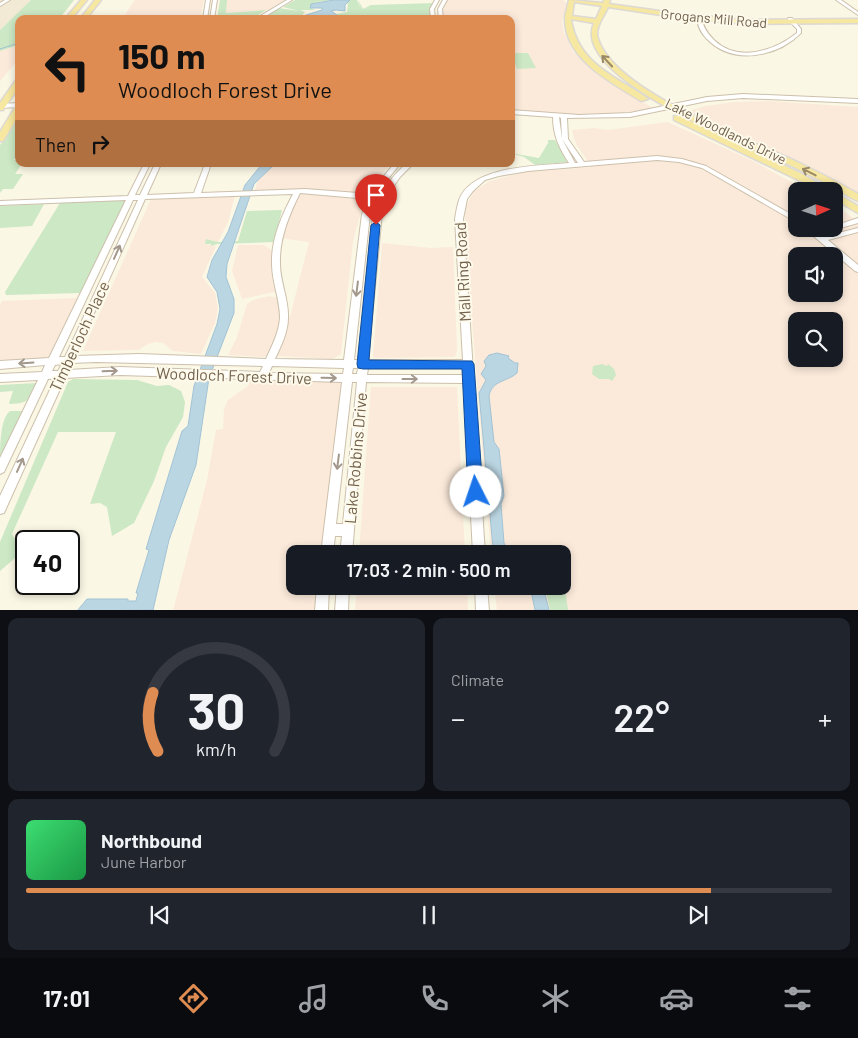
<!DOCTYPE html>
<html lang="en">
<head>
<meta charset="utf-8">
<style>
	body { margin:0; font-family:Barlow,sans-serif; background:#20242c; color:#f1f3f6; height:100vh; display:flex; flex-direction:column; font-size:19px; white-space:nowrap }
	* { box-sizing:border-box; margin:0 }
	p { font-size:16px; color:#9ea1a6 }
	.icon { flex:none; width:28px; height:28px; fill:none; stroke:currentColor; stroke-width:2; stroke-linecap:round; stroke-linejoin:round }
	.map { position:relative; height:610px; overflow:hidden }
	.panel { display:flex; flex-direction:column; gap:8px; padding:8px; background:#0d0f14; flex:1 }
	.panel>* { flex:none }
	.banner { position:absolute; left:15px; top:15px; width:500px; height:152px; border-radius:10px; box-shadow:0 2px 8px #0003; background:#de8c51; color:#111; overflow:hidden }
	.needle { width:32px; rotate:87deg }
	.buttons { position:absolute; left:788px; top:182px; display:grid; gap:10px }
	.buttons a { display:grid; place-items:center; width:55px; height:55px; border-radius:10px; background:#171b24; box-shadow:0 2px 8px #0003; font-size:25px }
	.speed { position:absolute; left:15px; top:530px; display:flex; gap:10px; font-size:25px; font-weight:700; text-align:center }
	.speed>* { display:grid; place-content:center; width:65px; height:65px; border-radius:50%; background:#171b24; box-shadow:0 2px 8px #0003; line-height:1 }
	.speed .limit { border:2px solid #111; border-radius:8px; background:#fff; color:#111 }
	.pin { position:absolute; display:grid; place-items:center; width:42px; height:42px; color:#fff; margin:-51px -21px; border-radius:50% 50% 50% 0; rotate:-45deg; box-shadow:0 0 5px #0007 }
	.pin .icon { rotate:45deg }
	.me { position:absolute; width:55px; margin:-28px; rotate:356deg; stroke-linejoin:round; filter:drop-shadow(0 0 4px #0008) }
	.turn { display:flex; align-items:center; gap:18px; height:105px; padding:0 20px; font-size:22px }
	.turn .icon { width:65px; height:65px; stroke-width:2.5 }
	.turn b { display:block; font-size:35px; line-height:42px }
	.then { display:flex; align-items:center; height:48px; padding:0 20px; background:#0003; gap:10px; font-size:19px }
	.big { font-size:38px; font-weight:600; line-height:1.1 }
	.panel .card { flex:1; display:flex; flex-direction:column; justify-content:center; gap:8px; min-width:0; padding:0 18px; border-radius:10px; background:#20242c }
	.panel .dial { align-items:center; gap:0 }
	.dial svg { height:130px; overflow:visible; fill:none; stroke:#363941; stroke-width:7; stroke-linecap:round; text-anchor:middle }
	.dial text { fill:#f1f3f6; stroke:none }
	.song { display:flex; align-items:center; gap:15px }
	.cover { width:60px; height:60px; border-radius:8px; background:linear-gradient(135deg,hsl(140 70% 55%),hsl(140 70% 35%)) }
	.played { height:5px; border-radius:2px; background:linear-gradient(90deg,#de8c51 85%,#363941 85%) }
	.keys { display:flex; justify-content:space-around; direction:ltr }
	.heat { display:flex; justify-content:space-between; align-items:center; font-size:28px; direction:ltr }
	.panel .tiles { flex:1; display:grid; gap:8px; grid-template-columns:1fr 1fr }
	.card:last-child { grid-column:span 2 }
	.trip { position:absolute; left:286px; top:545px; width:285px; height:50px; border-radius:10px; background:#171b24; box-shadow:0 2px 8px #0003; font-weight:600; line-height:50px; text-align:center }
	.tabs { display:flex; height:80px; justify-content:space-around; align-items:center; background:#090b0e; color:#9ea1a6 }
	.tabs .icon { width:35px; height:35px }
	.tabs .selected { color:#de8c51 }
	.tabs b { font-size:22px; color:#f1f3f6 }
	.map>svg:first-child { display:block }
</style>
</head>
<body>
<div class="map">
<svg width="858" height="611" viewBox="0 0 858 611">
	<rect width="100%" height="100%" fill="#fbf7e5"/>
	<polygon fill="#f2ead4" points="0,0 31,0 0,30"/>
	<g fill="#fbeada" fill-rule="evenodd">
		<polygon points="135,0 204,0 200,19 122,19"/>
		<polygon points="227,0 286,0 268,10 225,13"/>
		<polygon points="447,0 563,0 567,3 562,22 564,32 573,52 618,86 654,109 603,115 568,115 511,111 511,19 443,19 442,9"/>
		<polygon points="19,45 19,59 0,81 0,51"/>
		<polygon points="769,101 858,107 858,196 686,112 705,106 734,102"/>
		<path d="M668 122 753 161 808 191H796V229H834V205L858 221V610H497L494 586H562V554H491L466 248 465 209 473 192 490 181 525 172 592 167 576 144 572 130 594 128 608 130ZM796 256H834V294H796ZM796 321H834V359H796Z"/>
		<polygon points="277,164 279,167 284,167 286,164 390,164 365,197 353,241 341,354 332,359 276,356 291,313 309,242 280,238 288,217 303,189 255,190 258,180"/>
		<polygon points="235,195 228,222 218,242 207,239 205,244 216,246 202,277 215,293 218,308 215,323 201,354 173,351 163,343 156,342 148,344 138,350 83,351 151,199"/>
		<polygon points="382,243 431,248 453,247 457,350 455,357 376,358 373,357"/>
		<polygon points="238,245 264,245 275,253 275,292 242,299 232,271"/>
		<polygon points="269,296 278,298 281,316 277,334 268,356 263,357 228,355 237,337 247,304 253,300"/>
		<polygon points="78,298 50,356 44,359 0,363 0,305 2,301"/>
		<polygon points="251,380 331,382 339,382 342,385 322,554 295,554 295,586 319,586 316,610 173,611 207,480 216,430 223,429 224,409 228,400 248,386"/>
		<polygon points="371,387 457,387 465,554 359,554"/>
		<polygon points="357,586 467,586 468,610 355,611"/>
	</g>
	<g fill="#cce8c4">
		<polygon points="31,0 74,0 59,19 19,19 19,45 0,51 0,30"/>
		<polygon points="220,0 227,0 226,13 266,10 252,19 217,19"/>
		<polygon points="295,0 334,0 317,2 309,7 315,10 300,10 305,12 299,19 260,18 279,8 299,11 283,7"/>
		<polygon points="350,0 357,0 361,9 358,0 363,9 371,5 435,3 430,19 336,19 336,14 347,12 348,3 346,4"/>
		<polygon points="511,53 528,53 536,68 517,69"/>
		<polygon points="19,118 19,153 14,160 19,160 19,164 72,164 21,165 15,174 23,174 13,189 3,189 0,193 0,145"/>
		<polygon points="548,140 555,140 567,162 535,165 524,157 511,153 539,158 548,143"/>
		<polygon points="126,200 81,293 6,295 5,292 60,203"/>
		<polygon points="44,204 32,226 0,228 0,206"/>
		<polygon points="282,210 274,242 217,244 211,246 211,244 205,244 206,239 218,242 238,241 247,211"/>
		<polygon points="602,364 607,366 608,364 614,369 616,375 612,381 609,379 599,379 592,374 593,366"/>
		<polygon points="73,379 137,380 157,386 169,385 181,391 185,402 183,417 166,447 154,481 134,523 112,536 107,507 100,503 90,504 116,432 58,432 12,534 22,552 0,571 0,542 68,382"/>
		<path d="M37 383C29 400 30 403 10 404L9 403 13 391 0 392V385Z"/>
		<path d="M10 411H24L0 461C0 446 0 419 10 411Z"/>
		<polygon points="563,574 568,610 550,610 545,586 562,586"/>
	</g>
	<g fill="#bbd6e3" stroke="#a2c3d5">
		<polygon points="334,0 350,0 345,5 345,11 336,10 331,11 337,15 336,19 303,19 303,16 322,10 322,8 310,8 311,4"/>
		<polygon points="262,164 275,164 254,184 227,264 226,277 234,299 234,313 209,378 196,465 169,540 153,610 77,611 87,599 128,599 128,601 136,601 138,593 136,593 149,550 146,549 182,431 188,426 194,386 217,324 220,309 217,292 207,277 212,260 228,232 245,185"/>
		<path d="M497 353 509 356 508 358 515 363H518L517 373C507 382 492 380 489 396L494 442 499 449 504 496 501 504 504 543 509 554H495L493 548 479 393 486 380 481 374 486 366 484 361 489 355Z"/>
		<polygon points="530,586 543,586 549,610 535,610"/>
	</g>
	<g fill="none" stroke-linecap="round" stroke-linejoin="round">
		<polyline stroke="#a2c3d5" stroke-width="1" points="0,49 19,43"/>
		<defs>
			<g id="minor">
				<polygon points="5,0 10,0 0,6 0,3"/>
				<polygon points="206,0 210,0 207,19 203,19"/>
				<polygon points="213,0 217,0 214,19 210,19"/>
				<polygon points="287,0 292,0 261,19 255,19"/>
				<polygon points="435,0 439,0 434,9 435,19 431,19 430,9"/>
				<polygon points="443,0 447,0 442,9 443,19 439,19 438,9"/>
				<polygon points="836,0 841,0 858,12 858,15"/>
				<path d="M698 15 702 16C702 26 707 33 714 40 738 63 774 51 797 33V29L788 20V18H792L801 29V33C777 57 733 66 707 39 701 33 696 24 698 15Z"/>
				<path d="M743 94 858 99V103L743 98 707 101 630 117 567 118 568 139 584 162 657 156 682 159 706 166 796 217V222L702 168 679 162 657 160 528 171 499 176 485 180 473 191 467 199 463 219 485 554H473L464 383 366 382 352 554H340L342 536H335L333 554H321L342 382 120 375 65 378 4 513 0 514V496L55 379H48L4 472 0 474V458L38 380 0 382V374L42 372 45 365 0 369V361L49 358 126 200 0 205V201L128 196 144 164H150L135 195H140L155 164H161L147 195 194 193 205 164H211L201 193 305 189 371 194 377 184 394 164H400L382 186 378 195 380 197C387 184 395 173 406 164H413L400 177 391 190 382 213 368 360H463L455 219C456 213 457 206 459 200 472 165 538 166 569 163 559 148 553 135 553 117L511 114V110L579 115 630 113 707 97ZM559 117 561 118 562 139ZM562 139 578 163H575ZM300 193 369 199 362 214 344 360 275 359C281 346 288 332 288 318 289 300 280 282 280 264 279 239 289 215 300 193ZM293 194C282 215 271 239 272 264 272 282 280 300 280 318 279 332 272 346 266 359L139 354 75 356 145 199ZM380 198 372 222 359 360H354L370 214 376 199ZM133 200H138L65 357H59ZM96 362 263 366 260 372 120 367 68 370 71 363ZM62 364 58 371H52L55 365ZM272 366 344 368 343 374 269 373ZM353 368H358L357 374H352ZM368 368H463V375H367ZM352 382H357L343 524H336Z"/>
				<polygon points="19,103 19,107 0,108 0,104"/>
				<polygon points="858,218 858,223 820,234 823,237 858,228 858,232 828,240 858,265 858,272 855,271 805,229 813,229 816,230 822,229 834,229 834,226"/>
				<polygon points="317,586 329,586 328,611 315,611"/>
				<polygon points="337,586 349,586 348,611 335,611"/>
				<polygon points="475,586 487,586 489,611 476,611"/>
			</g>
			<g id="major">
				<polygon points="81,0 87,0 71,19 65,19"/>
				<polygon points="95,0 101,0 86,19 80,19"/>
				<path d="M569 0 603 3 604 0H610L609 4 681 14 747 20 858 19V23L747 24 681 18 608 7C604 17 594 28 598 39 615 91 742 137 791 159 814 170 836 181 858 194V201C850 198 842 192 835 188 821 181 808 174 794 167 756 149 569 79 594 23L571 19C576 54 600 69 628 86 635 90 642 94 648 99L641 101C611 82 564 59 565 18 565 14 568 5 569 0ZM574 2 602 6 596 19 572 16Z"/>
				<polygon points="16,80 19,80 19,87 3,110 0,110 0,103"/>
				<polygon points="16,106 19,106 19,115 3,141 0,141 0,132"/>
				<polygon points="674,116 680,116 800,173 832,191 821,191 674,120"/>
				<polygon points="834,192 858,206 858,213 834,199"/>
			</g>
		</defs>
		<use href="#minor" stroke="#ccc0ac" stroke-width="2"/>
		<use href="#major" stroke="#ddd9d4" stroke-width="3"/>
		<use href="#minor" fill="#fff" fill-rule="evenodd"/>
		<use href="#major" fill="#f6e7a1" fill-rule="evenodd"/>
	</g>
	<defs><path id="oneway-shaft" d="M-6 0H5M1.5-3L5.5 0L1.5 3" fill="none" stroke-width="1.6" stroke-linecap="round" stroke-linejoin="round" transform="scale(1.25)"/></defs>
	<g stroke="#9a8966">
		<use href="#oneway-shaft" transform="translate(607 61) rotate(-133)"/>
		<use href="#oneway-shaft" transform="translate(809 172) rotate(-153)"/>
	</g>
	<g stroke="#a3988b">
		<use href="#oneway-shaft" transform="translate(117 252) rotate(-66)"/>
		<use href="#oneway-shaft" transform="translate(357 289) rotate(97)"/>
		<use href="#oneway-shaft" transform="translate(26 363) rotate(176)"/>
		<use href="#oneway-shaft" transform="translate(110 371) rotate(-2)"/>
		<use href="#oneway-shaft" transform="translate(329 378) rotate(1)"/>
		<use href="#oneway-shaft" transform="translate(410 379)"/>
		<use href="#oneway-shaft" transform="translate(338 462) rotate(97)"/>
		<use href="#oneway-shaft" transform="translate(20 465) rotate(-66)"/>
	</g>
	<polygon fill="#1a73e8" stroke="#114b97" points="376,222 380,225 369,360 472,361 474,364 483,492 481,496 476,498 470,496 468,492 462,369 363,369 358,368 357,364 371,225"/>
	<g text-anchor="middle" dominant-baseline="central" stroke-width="4" stroke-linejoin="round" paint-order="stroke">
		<g font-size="14" fill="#72614c" stroke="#fefaeb">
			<text transform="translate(714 18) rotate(5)">Grogans Mill Road</text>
			<text transform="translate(726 131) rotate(26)">Lake Woodlands Drive</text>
		</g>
		<g font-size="16" fill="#72614c" stroke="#fefaeb">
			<text transform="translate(462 272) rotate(-93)">Mall Ring Road</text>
			<text transform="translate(79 336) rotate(-65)">Timberloch Place</text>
			<text transform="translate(234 375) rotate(2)">Woodloch Forest Drive</text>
			<text transform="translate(355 458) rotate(-85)">Lake Robbins Drive</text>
		</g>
	</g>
</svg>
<div class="buttons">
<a><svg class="needle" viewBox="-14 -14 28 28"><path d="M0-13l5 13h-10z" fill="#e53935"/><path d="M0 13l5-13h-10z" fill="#9ea1a6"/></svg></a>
<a><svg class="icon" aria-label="sound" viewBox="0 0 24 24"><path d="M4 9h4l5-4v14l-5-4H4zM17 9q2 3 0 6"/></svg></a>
<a><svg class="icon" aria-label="search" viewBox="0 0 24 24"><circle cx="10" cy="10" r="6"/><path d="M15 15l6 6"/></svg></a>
</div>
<div class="speed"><div class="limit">40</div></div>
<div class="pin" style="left:376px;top:225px;background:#d93025"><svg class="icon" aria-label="arrive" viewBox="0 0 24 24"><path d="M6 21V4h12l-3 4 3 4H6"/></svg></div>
<svg class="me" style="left:476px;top:492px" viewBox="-20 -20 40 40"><circle r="19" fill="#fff"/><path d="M0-13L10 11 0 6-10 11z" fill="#1a73e8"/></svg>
<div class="trip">17:03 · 2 min · 500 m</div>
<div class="banner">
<div class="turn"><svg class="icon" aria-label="left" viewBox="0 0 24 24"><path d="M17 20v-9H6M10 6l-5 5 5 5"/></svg><div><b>150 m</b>Woodloch Forest Drive</div></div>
<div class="then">Then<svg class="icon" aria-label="right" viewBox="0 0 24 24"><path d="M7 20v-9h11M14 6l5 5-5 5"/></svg></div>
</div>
</div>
<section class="panel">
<div class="tiles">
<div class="card dial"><svg viewBox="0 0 100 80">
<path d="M14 69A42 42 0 1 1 86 69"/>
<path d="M14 69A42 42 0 0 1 11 33" stroke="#de8c51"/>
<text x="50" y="56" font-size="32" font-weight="700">30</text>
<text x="50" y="72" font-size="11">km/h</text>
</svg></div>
<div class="card"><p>Climate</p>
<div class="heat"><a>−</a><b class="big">22°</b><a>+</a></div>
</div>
<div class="card">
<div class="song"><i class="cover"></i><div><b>Northbound</b><p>June Harbor</p></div></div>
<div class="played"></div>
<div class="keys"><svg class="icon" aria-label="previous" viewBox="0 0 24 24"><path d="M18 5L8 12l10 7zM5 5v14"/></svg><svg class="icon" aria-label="pause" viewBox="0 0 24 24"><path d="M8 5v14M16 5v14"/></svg><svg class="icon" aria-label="next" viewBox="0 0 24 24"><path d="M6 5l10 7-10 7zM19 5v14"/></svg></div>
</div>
</div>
</section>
<nav class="tabs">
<b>17:01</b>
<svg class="icon selected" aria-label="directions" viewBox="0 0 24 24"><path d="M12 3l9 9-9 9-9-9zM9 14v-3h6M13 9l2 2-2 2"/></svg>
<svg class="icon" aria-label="music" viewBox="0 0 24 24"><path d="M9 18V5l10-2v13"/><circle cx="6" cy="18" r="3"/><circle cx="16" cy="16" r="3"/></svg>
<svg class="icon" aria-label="phone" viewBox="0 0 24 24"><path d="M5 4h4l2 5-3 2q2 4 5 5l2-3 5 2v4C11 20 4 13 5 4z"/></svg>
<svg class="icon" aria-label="climate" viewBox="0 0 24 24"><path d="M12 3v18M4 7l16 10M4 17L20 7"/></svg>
<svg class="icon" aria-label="car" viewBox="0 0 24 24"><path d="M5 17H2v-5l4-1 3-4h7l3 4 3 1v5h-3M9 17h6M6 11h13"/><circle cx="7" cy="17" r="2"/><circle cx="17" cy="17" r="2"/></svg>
<svg class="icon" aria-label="filters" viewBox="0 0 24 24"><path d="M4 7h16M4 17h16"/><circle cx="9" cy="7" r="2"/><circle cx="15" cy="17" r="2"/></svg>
</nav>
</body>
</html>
